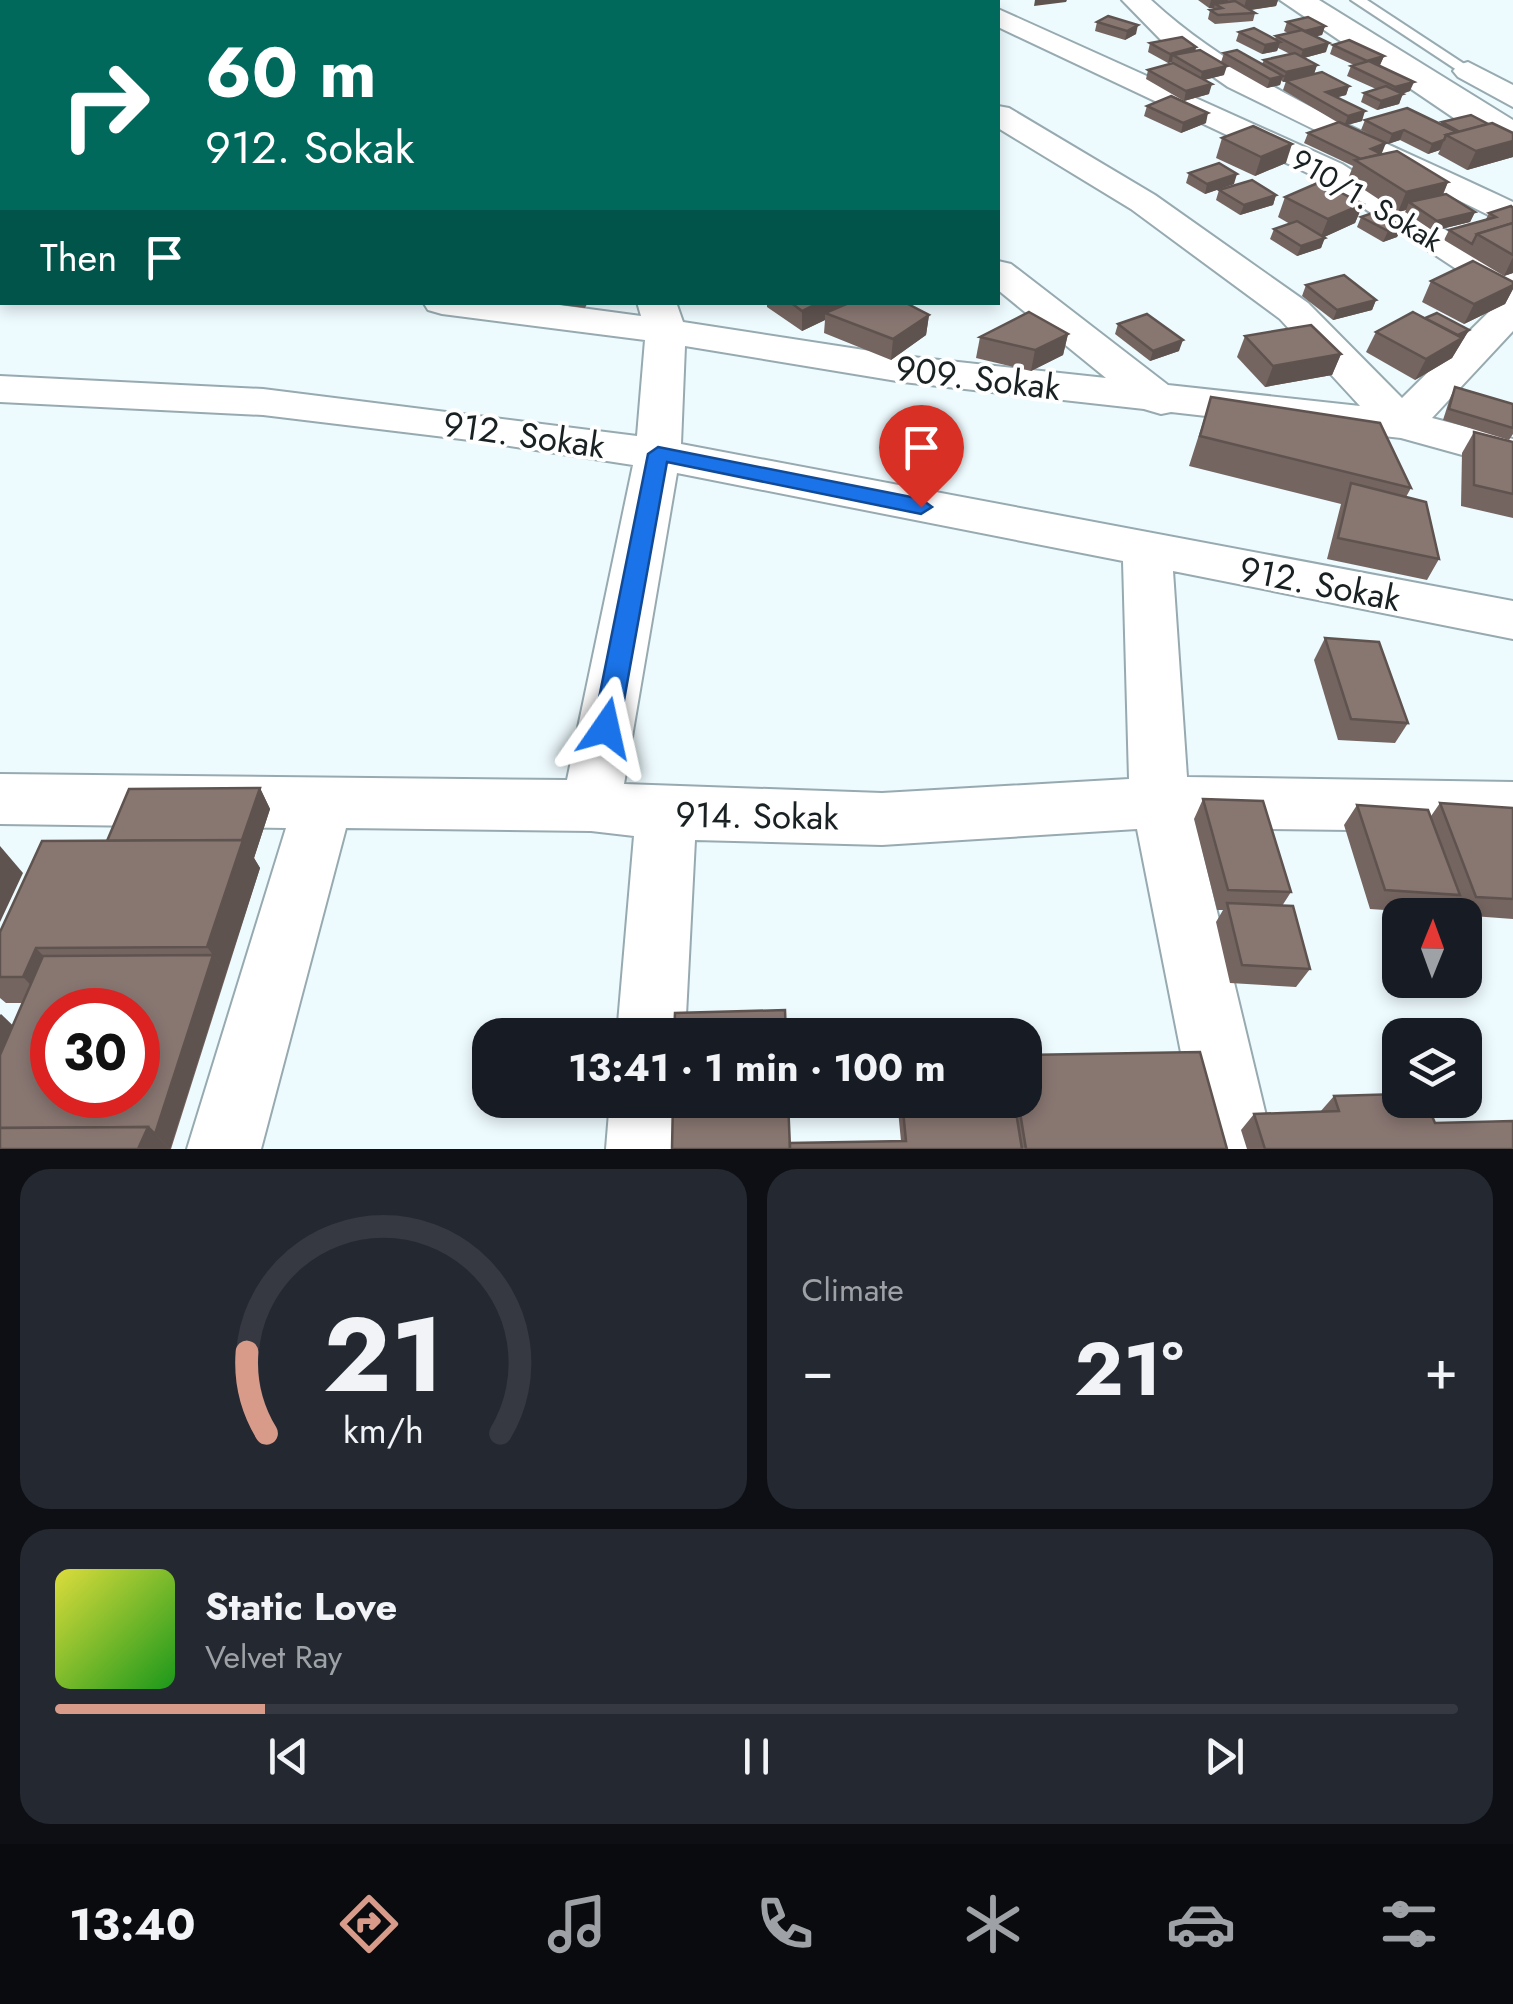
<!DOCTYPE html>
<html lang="en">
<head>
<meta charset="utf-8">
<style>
	body { margin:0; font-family:Jost,sans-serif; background:#242831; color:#f1f3f6; height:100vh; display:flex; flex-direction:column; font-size:38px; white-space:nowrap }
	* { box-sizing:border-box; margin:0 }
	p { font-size:32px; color:#9ea1a6 }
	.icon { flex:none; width:55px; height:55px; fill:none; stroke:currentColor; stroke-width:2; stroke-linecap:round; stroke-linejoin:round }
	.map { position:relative; height:1149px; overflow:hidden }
	.side { display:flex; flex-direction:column; gap:20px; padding:20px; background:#0d0f14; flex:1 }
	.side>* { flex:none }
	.guide { position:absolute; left:0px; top:0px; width:1000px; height:305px; box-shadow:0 5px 15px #0003; background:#00695c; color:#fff; overflow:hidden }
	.needle { width:65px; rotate:1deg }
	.controls { position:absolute; left:1382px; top:898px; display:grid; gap:20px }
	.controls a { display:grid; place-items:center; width:100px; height:100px; border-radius:20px; background:#171b24; box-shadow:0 5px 15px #0003; font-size:50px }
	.speed { position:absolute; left:30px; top:988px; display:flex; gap:20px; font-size:50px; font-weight:700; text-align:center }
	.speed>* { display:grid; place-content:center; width:130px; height:130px; border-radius:50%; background:#171b24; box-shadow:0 5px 15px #0003; line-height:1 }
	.speed .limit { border:15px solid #d22; background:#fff; color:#111 }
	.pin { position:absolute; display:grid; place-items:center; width:85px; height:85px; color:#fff; margin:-102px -42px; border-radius:50% 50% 50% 0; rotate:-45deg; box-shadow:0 0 10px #0007 }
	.pin .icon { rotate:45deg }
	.me { position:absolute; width:110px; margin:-55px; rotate:11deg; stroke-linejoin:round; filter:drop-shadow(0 0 8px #0008) }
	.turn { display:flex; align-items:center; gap:35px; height:210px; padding:0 40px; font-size:45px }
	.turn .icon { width:130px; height:130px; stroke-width:2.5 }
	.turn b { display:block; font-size:70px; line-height:85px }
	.then { display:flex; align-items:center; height:95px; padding:0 40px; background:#0003; gap:20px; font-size:38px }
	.big { font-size:75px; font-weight:700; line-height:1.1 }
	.side .widget { flex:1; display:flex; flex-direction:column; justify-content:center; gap:15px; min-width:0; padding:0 35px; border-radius:30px; background:#242831 }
	.side .dial { align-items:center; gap:0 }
	.dial svg { height:260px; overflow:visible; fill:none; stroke:#363941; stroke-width:7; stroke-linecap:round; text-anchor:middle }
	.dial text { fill:#f1f3f6; stroke:none }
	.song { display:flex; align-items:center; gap:30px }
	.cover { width:120px; height:120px; border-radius:15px; background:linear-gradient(135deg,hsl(60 70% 55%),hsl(120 70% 35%)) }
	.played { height:10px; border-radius:5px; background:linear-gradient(90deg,#d89b8a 15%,#363941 15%) }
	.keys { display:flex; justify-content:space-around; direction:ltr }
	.heat { display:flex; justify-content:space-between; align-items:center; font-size:55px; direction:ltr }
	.side .tiles { flex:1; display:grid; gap:20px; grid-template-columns:1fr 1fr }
	.widget:last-child { grid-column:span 2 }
	.trip { position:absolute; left:472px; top:1018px; width:570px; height:100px; border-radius:30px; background:#171b24; box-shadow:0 5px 15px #0003; font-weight:700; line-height:100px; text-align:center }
	.tab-bar { display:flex; height:160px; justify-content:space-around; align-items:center; background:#090b0e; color:#9ea1a6 }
	.tab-bar .icon { width:70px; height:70px }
	.tab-bar .on { color:#d89b8a }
	.tab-bar b { font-size:45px; color:#f1f3f6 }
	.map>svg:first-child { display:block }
</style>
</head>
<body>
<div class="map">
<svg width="1513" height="1149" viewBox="0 0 1513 1149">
	<rect width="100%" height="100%" fill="#edfafe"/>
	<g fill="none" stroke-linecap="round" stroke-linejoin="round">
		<defs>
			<g id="lane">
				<polygon points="1303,0 1319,0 1513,120 1513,132"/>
				<polygon points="1351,0 1367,0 1475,71 1463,74"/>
			</g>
			<g id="street">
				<rect x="200" y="0" width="26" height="2"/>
				<polygon points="380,0 406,0 407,2 381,2"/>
				<polygon points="653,0 681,0 682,2 654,2"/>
				<polygon points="811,0 840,0 841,2 812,2"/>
				<path d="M1122 0H1151C1249 91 1393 144 1513 202V227L1228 87 1162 41Z"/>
				<polygon points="1280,0 1311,0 1513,129 1513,153 1501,150"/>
				<path d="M998 9 1342 164 1513 273V331L1432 418 1513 439V469L1401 438 1171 412 1161 414 1144 409 903 382 685 346 681 444 1513 601V639L1173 571 1187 777 1513 782V832L1197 828 1274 1149H1200L1137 829 882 845 695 840 685 1035H617L634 836 591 831 346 828 261 1149H187L286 828 0 824V774L567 780 633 465 478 441 263 415 0 402V376L263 389 637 436 645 340 442 314 428 310 423 302H537L641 316 637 302H676L683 322 903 356 1106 378 998 290V261L1011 264 1168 385 1360 406 1280 319 1131 209 998 128V106L1009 108 1155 195 1308 303 1402 398 1502 299 1318 178 998 27ZM677 473 1123 561 1129 779 882 793 624 784Z"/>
				<polygon points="1468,62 1513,85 1513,107 1458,77 1453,71 1458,65"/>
				<rect x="0" y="69" width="2" height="18"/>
				<rect x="0" y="150" width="2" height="20"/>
				<polygon points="610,1100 682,1100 680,1149 606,1149"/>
			</g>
		</defs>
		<use href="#lane" stroke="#97aab0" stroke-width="4"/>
		<use href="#street" stroke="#97aab0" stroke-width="4"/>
		<use href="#lane" fill="#fff" fill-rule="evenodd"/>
		<use href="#street" fill="#fff" fill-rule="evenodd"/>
	</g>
	<g fill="#756561">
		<polygon points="1198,0 1278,0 1276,6 1251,10 1255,13 1253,21 1215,24 1208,19 1210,10 1214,8 1209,8"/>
		<polygon points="1097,22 1136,34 1125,40 1095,31"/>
		<polygon points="1287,22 1325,26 1322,35 1316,36 1326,52 1304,58 1317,65 1314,74 1349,86 1346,95 1338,97 1362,121 1346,125 1382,153 1381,154 1448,182 1443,195 1475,212 1470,222 1433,231 1405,212 1406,210 1398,212 1348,179 1353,166 1304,143 1308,133 1337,122 1283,90 1286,81 1292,80 1283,82 1281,80 1280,85 1267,88 1221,62 1224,53 1262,64 1264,60 1290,54 1278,48 1277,51 1262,54 1236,41 1239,32 1275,39 1276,36 1288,33 1284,31"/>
		<polygon points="1150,43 1196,47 1195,51 1224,75 1204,80 1209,94 1184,101 1146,79 1148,70 1171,64 1172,62 1168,63 1148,52"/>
		<polygon points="1333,45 1384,56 1380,65 1410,91 1402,94 1399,104 1377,110 1361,102 1364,93 1376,89 1347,76 1351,66 1354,65 1330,54"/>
		<polygon points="1147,106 1206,123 1181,133 1144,116"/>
		<polygon points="1365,120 1441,124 1442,122 1488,124 1513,133 1513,157 1467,170 1438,154 1440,150 1428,154 1400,140 1388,144 1361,130"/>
		<polygon points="1222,138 1286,163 1255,176 1216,158"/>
		<polygon points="1189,173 1234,184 1205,194 1186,183"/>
		<polygon points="1219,190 1276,195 1273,205 1240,215 1216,200"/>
		<polygon points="1285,197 1363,204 1355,223 1324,237 1321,248 1297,256 1270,239 1274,229 1290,224 1278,217"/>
		<polygon points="1513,208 1513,273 1504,276 1444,240 1449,230 1486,219 1489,213"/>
		<polygon points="1361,217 1402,226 1397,237 1383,242 1357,227"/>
		<polygon points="1431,281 1513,282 1513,289 1505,304 1464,324 1422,302"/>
		<polygon points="1306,285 1376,300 1372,310 1333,320 1302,296"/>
		<polygon points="538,302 588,302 585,308"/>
		<polygon points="767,302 842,302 842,306 929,315 926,335 891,360 824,333 825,320 802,331 767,307"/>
		<polygon points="1425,318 1469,330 1452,358 1415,380 1366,352 1376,332"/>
		<polygon points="1118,324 1179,351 1150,361 1115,334"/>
		<polygon points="1068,334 1063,355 1031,371 976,358 980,337"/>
		<polygon points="1245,336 1341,354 1332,375 1265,387 1237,357"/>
		<polygon points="1455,387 1513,404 1513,434 1509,440 1443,420 1450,398"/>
		<polygon points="1211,397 1411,488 1406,497 1439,559 1427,580 1327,559 1341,504 1189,466"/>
		<polygon points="1474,432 1513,442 1513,518 1461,506 1462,453"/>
		<polygon points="1325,638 1408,723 1395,743 1338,740 1314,660"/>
		<polygon points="260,788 270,809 254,858 260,868 171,1149 0,1149 13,1025 22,1003 6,1003 0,998 0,932 107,841"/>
		<polygon points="1203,799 1291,892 1282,906 1310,969 1296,987 1230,983 1216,922 1223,910 1217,910 1194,819"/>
		<polygon points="1440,803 1513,808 1513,919 1459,915 1454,902 1444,914 1370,909 1344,825 1357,805 1431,816"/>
		<polygon points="1334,1096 1435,1123 1513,1149 1247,1149 1241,1130 1254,1114 1320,1112"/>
		<polygon points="897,1100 1025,1100 1227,1149 672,1149 790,1143 901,1141"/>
	</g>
	<g fill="#5f534f">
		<polygon points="1035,0 1067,0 1066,2 1034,6"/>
		<polygon points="1211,0 1228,0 1226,6 1215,4 1214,8 1209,8"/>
		<polygon points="1246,0 1278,0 1276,6 1243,11"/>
		<polygon points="1138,25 1136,34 1125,40 1127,31"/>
		<polygon points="1325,26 1322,35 1302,40 1305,31"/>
		<polygon points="1280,42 1277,51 1262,54 1265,45"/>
		<polygon points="1329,43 1326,52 1300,59 1303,50"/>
		<polygon points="1196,47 1194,56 1173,55 1172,62 1168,63 1170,54"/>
		<polygon points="1384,56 1380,65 1367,61"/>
		<polygon points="1317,65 1314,74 1283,82 1286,72"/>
		<polygon points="1227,66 1224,75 1200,81 1202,72"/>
		<polygon points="1283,76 1280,85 1267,88 1270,79"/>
		<polygon points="1414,82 1410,91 1391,97 1395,87"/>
		<polygon points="1212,84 1209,94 1184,101 1186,91"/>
		<polygon points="1349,86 1346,95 1323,101 1326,92"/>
		<polygon points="1403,94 1399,104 1377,110 1381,101"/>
		<polygon points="1365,111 1362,121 1344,126 1348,116"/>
		<polygon points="1208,113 1206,123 1181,133 1183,123"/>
		<polygon points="1404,130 1400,140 1388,144 1392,134"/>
		<polygon points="1444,140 1440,150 1428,154 1432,144"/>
		<polygon points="1513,141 1513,157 1467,170 1476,151"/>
		<polygon points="1386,143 1382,153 1367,159 1371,149"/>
		<polygon points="1292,144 1286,163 1255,176 1261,157"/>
		<polygon points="1237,174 1234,184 1205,194 1207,184"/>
		<polygon points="1448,182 1439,202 1409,202 1406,210 1398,212 1406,192"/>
		<polygon points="1276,195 1273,205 1240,215 1244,205"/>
		<polygon points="1363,204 1355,223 1320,239 1328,219"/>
		<polygon points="1475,212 1470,222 1433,231 1437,221"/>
		<polygon points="1402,226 1397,237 1383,242 1388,231"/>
		<polygon points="1325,238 1321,248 1297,256 1301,246"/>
		<polygon points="1513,257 1513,273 1504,276"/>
		<polygon points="1513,285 1513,289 1505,304 1464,324 1474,304"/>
		<polygon points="1376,300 1372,310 1333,320 1337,310"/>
		<polygon points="820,302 842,302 841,313 825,313 825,320 802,331 802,311"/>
		<polygon points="929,315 926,335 891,360 893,339"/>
		<polygon points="1469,330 1452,358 1415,380 1426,359 1450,339"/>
		<polygon points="1068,334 1063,355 1031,371 1035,350"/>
		<polygon points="1183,340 1179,351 1150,361 1153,351"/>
		<polygon points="1341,354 1332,375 1265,387 1273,366"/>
		<polygon points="260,788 270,809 254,858 260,868 226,973 207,947"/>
		<polygon points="0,846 23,873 0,922"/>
		<polygon points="36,948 60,974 48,1003 23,977"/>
		<polygon points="213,955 226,973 170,1149 155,1134"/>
		<polygon points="1,1014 27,1039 0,1113 0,1015"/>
		<polygon points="148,1127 170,1149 138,1149"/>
	</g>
	<g fill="#887671" stroke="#5f534f" stroke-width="2.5" fill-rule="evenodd">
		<polygon points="1235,1 1255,13 1218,15 1210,10 1222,8 1215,4"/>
		<polygon points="1108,16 1138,25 1127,31 1097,22"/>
		<polygon points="1308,17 1325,26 1305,31 1287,22"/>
		<polygon points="1254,28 1280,42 1265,45 1239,32"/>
		<polygon points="1302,30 1329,43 1303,50 1276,36"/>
		<polygon points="1182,37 1196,47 1170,54 1150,43"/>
		<polygon points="1349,40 1384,56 1367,61 1333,45"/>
		<polygon points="1200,50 1227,66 1202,72 1173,55"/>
		<polygon points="1237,50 1283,76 1270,79 1224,53"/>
		<polygon points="1295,53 1317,65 1286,72 1264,60"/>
		<polygon points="1369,61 1414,82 1395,87 1351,66"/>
		<polygon points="1173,63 1212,84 1186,91 1148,70"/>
		<polygon points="1322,72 1349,86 1326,92 1365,111 1348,116 1286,81"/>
		<polygon points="1386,86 1403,94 1381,101 1364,93"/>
		<polygon points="1171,96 1208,113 1183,123 1147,106"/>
		<polygon points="1407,108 1457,132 1446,135 1444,140 1432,144 1404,130 1392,134 1365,120"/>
		<polygon points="1471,115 1488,124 1460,132 1442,122"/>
		<polygon points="1339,122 1386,143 1371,149 1381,154 1361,159 1308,133"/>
		<polygon points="1492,123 1513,133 1513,141 1476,151 1446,135"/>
		<polygon points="1253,126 1292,144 1261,157 1222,138"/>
		<polygon points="1397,151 1448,182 1406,192 1355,160"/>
		<polygon points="1219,163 1237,174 1207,184 1189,173"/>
		<polygon points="1252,180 1276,195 1244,205 1219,190"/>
		<polygon points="1320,182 1363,204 1328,219 1285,197"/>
		<polygon points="1446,194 1475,212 1437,221 1409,202"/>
		<polygon points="1511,206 1513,208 1513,223 1477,234 1472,244 1449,230 1496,217 1489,213"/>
		<polygon points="1375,212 1402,226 1388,231 1361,217"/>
		<polygon points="1297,221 1325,238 1301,246 1274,229"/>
		<polygon points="1513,223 1513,255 1477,234"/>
		<polygon points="1473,261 1513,282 1513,285 1474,304 1431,281"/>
		<polygon points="1344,275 1376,300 1337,310 1306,285"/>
		<polygon points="790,302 820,302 802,311"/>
		<polygon points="851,302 904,302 929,315 893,339 825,313"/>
		<polygon points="1029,312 1068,334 1035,350 980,337"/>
		<polygon points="1413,312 1462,338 1426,359 1376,332"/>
		<polygon points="1437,313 1469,330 1458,335 1425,318"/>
		<polygon points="1147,314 1183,340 1153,351 1118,324"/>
		<polygon points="1311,325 1341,354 1273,366 1245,336"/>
		<polygon points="1455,387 1513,404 1513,428 1449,409"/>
		<polygon points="1211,397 1380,423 1411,488 1200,436"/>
		<polygon points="1474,432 1513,442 1513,494 1474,485"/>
		<polygon points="1351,483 1426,502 1439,559 1338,538"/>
		<polygon points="1325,638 1379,642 1408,723 1351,719"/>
		<polygon points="260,788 242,840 107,841 129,789"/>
		<polygon points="1203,799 1263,801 1291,892 1228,890"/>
		<polygon points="1440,803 1513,808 1513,899 1476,897"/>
		<polygon points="1357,805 1428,810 1460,895 1385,890"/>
		<polygon points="243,840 207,947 36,948 23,977 0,977 0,932 42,841"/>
		<polygon points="1227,903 1293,906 1310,969 1242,965"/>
		<path d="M213 955 155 1134 148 1127 0 1128V1055L43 956ZM52 1010H138V1095H52Z"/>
		<polygon points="785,1010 786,1035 674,1035 675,1013"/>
		<polygon points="1200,1052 1227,1149 1026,1149 1018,1100 1025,1100 1025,1055"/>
		<polygon points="1400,1094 1400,1100 1425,1100 1435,1123 1513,1121 1513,1149 1265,1149 1254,1114 1339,1111 1334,1096"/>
		<polygon points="673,1100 788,1100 790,1149 672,1149"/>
		<polygon points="902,1100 1014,1100 1022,1149 790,1149 790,1143 906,1141"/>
		<polygon points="148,1127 138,1149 0,1149 0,1128"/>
	</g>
	<polygon fill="#1a73e8" stroke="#114b97" stroke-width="2.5" points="658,447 921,499 932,507 921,514 667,462 619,728 615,736 606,739 597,736 593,728 648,454"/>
	<g text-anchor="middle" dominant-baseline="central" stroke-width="8" stroke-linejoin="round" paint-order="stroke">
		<g font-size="30" fill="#1a2123" stroke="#fff">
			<text transform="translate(1367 200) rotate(31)">910/1. Sokak</text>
		</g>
		<g font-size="35" fill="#1a2123" stroke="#fff">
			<text transform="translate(978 378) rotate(7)">909. Sokak</text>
			<text transform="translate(524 435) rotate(8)">912. Sokak</text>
			<text transform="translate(1320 584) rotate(11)">912. Sokak</text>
			<text transform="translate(757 816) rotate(1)">914. Sokak</text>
		</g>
	</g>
</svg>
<div class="controls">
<a><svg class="needle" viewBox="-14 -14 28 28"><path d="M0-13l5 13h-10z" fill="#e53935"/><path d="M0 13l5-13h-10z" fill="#9ea1a6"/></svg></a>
<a><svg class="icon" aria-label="layers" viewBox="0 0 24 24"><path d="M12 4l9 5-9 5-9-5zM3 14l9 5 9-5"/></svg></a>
</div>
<div class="speed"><div class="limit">30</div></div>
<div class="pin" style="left:921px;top:507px;background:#d93025"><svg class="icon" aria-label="arrive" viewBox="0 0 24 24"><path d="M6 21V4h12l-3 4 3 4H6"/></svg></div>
<svg class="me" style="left:606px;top:728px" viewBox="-20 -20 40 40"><path d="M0-17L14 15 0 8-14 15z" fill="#1a73e8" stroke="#fff" stroke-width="4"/></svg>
<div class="trip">13:41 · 1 min · 100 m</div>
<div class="guide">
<div class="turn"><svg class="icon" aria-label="right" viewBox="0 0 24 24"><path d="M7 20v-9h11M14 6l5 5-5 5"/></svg><div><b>60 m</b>912. Sokak</div></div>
<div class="then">Then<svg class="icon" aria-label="arrive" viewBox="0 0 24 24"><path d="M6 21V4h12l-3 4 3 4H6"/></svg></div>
</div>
</div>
<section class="side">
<div class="tiles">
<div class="widget dial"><svg viewBox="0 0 100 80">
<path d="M14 69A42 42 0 1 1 86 69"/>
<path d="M14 69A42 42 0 0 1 8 44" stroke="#d89b8a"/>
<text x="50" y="56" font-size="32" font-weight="700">21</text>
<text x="50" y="72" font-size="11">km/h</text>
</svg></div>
<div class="widget"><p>Climate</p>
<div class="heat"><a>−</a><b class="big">21°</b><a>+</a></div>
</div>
<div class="widget">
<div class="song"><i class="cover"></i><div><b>Static Love</b><p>Velvet Ray</p></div></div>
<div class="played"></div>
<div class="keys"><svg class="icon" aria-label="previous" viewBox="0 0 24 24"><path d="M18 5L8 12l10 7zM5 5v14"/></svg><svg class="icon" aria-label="pause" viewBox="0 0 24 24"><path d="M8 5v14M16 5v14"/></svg><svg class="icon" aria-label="next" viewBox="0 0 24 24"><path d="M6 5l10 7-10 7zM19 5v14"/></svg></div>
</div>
</div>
</section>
<nav class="tab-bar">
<b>13:40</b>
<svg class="icon on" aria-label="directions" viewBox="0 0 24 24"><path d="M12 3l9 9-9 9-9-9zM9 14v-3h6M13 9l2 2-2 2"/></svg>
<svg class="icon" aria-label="music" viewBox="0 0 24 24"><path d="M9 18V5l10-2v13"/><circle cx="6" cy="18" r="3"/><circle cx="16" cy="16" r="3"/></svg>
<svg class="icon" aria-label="phone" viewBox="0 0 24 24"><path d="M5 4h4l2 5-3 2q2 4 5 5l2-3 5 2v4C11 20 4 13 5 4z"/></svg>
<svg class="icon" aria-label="climate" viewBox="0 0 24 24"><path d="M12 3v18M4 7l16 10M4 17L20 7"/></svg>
<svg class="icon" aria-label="car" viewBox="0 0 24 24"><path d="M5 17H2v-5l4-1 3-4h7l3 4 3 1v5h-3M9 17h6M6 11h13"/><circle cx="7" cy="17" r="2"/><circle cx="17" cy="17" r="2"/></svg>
<svg class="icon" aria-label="filters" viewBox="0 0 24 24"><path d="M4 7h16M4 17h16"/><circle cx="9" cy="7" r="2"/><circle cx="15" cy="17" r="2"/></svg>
</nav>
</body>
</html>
